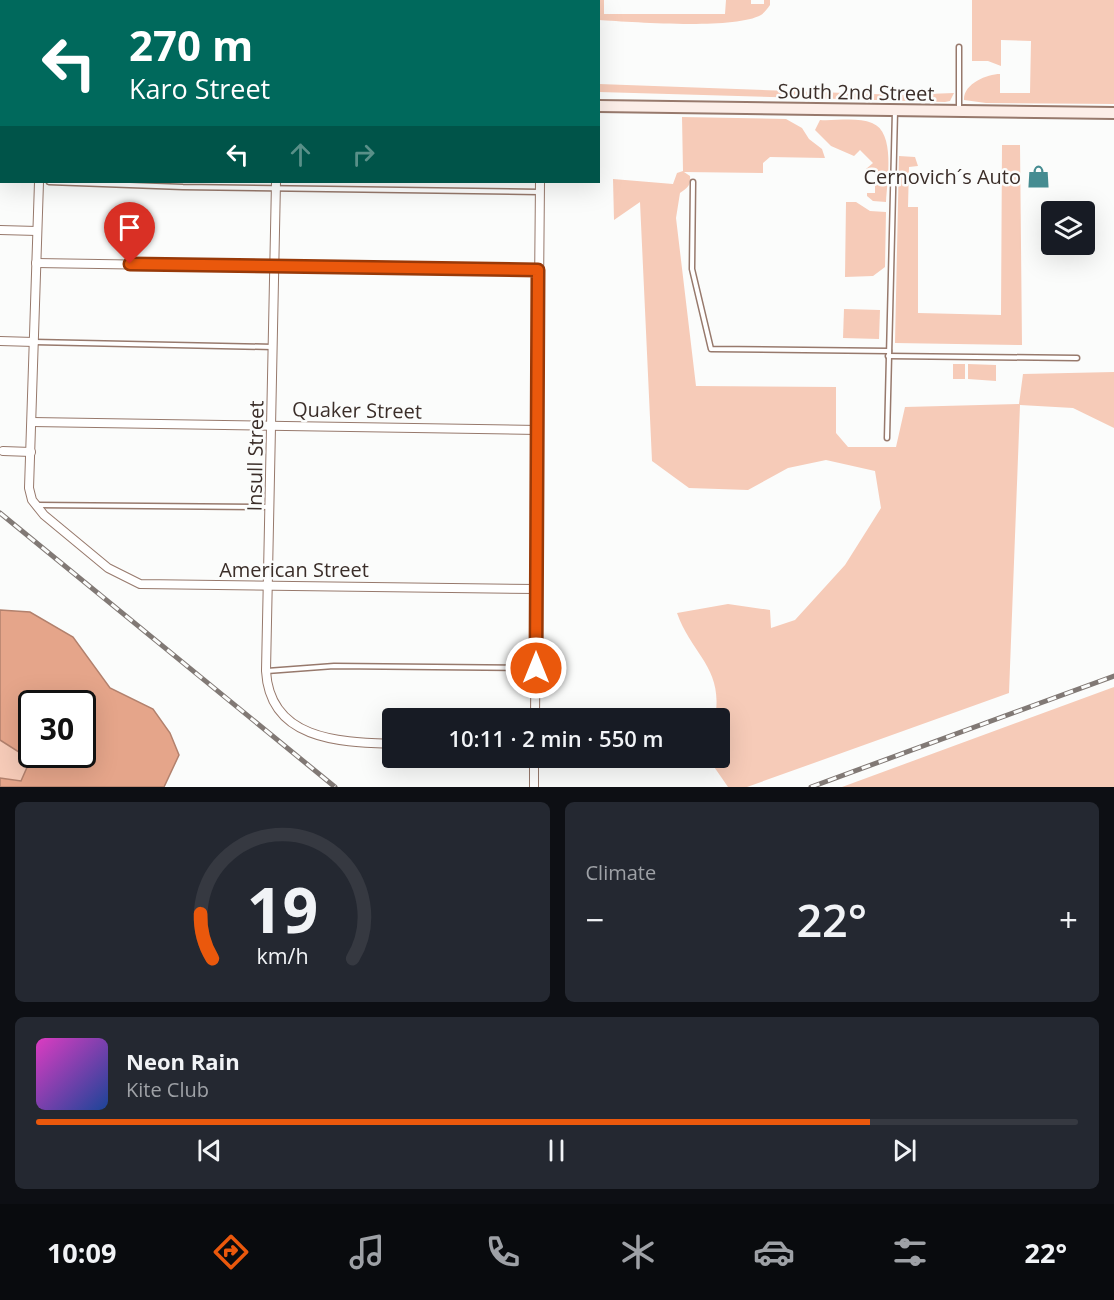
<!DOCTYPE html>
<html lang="en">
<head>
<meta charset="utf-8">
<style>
	body { margin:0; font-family:"Open Sans",sans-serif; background:#242831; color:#f1f3f6; height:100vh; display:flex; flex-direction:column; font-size:22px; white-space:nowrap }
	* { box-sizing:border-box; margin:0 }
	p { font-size:20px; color:#9ea1a6 }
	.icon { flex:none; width:33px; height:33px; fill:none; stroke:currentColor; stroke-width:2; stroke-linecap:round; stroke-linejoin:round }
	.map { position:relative; height:787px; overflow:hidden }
	.side { display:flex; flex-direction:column; gap:15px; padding:15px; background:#0d0f14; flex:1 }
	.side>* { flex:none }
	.hud { position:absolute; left:0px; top:0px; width:600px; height:183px; box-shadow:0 6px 24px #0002; background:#00695c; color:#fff; overflow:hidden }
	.buttons { position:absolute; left:1041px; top:201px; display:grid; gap:12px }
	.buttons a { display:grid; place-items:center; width:54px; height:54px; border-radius:6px; background:#171b24; box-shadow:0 6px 24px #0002; font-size:30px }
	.speed { position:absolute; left:18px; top:690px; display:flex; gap:12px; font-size:30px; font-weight:700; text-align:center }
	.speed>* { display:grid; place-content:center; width:78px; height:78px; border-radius:50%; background:#171b24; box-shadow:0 6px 24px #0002; line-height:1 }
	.speed .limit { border:3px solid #111; border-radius:9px; background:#fff; color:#111 }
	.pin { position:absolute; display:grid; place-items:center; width:51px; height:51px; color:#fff; margin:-62px -26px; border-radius:50% 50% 50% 0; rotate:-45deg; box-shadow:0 0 6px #0007 }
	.pin .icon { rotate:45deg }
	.me { position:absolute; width:66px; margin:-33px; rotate:0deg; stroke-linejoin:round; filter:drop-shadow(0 0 4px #0008) }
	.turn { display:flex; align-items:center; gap:21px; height:126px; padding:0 30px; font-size:27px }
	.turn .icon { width:78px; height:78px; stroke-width:2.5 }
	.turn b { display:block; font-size:42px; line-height:51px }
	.lanes { display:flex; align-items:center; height:57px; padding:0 30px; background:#0003; justify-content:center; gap:30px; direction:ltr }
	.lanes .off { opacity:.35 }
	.big { font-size:45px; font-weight:600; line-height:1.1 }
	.side .card { flex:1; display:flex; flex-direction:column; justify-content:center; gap:9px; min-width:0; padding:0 21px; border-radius:9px; background:#242831 }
	.side .dial { align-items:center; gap:0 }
	.dial svg { height:156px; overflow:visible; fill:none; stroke:#363941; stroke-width:7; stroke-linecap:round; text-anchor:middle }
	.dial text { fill:#f1f3f6; stroke:none }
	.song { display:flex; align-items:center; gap:18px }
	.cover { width:72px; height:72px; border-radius:9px; background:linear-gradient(135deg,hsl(310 70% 55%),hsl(220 70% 35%)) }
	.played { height:6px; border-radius:3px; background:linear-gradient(90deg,#ea580c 80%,#363941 80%) }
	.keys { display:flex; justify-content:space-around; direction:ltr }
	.heat { display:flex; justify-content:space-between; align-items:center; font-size:33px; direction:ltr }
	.side .tiles { flex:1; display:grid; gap:15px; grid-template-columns:1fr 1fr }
	.card:last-child { grid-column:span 2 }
	.trip { position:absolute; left:382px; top:708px; width:348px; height:60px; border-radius:6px; background:#171b24; box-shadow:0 6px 24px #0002; font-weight:600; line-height:60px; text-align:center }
	.dock { display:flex; height:96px; justify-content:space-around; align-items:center; background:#090b0e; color:#9ea1a6 }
	.dock .icon { width:42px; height:42px }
	.dock .active { color:#ea580c }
	.dock b { font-size:27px; color:#f1f3f6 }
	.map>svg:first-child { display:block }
</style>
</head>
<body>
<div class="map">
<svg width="1114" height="787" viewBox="0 0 1114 787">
	<rect width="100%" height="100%" fill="#fbfcfb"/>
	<g fill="#f6cbb8">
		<polygon points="55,0 231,0 55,2"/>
		<path d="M549 0H604V14H725L726 0H751V4H764V0H770V5C768 8 764 13 761 15 734 30 632 22 599 20L598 2Z"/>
		<path d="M972 0H1114V104L986 103 964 100C963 84 987 74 1000 74V93H1030L1031 41 1001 40V66L988 61H972Z"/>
		<polygon points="599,84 901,95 954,93 950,101 945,102 599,92"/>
		<path d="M682 117 786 119 802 128 809 139 822 149 825 158 770 157 763 163V173L684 172 690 176C691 185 688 188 680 193L676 218 696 386 836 387V433L848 447H896L905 407 1019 404 1023 374 1114 372V428L1073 408 1020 405 1009 693 747 787H728L708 758H720V718H715C724 668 692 655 677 613L728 604 770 610 771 628 795 620 845 565 881 508 875 471 826 460 788 468 748 490 689 488 652 461 640 202 614 220 613 179 673 184 677 173 683 171Z"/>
		<path d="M820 120C835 121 858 117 872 123 896 132 887 181 886 202L873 201 867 196V193H875V172L866 169 873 163 860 150 854 156 831 146 815 130Z"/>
		<polygon points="1002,145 1020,145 1022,345 895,343 899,156 915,157 918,166 909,167 908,207 918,207 918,313 1001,315"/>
		<polygon points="846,202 856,202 870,211 886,212 885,267 873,276 845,277"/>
		<polygon points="844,309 880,310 879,339 843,338"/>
		<rect x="953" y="364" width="12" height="15"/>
		<polygon points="968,364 996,365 996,381 968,379"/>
		<polygon points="1114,687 1114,787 842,787"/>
		<polygon points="0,740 19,752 28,765 21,781 0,778"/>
	</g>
	<path fill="#e5a58a" stroke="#b2816d" stroke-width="1.5" fill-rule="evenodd" d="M0 610 30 612 73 637 110 688 153 709 170 733 179 755 164 787H0V778L21 781 28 765 19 752 0 740ZM32 704H82V754H32Z"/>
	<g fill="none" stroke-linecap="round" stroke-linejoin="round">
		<defs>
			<g id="service">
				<polyline points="959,110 959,47"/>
				<polyline points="49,182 183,187 539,192"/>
				<polyline points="693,182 692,269 711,349 889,351"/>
				<polyline points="34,342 273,347"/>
				<polyline points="888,356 1077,358"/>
				<polyline points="887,438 895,111"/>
				<polyline points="37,505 270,507"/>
				<polyline points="267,671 334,666 535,668"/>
			</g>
			<g id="minor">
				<polyline points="36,2 36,0"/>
				<polyline points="48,2 48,0"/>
				<polyline points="39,182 29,488 32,500 44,515 108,568 140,584 536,589"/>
				<path d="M276 182 266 671C270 741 341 742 393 744"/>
				<polyline points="0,230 37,231"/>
				<polyline points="36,263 538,271"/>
				<polyline points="0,341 34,342"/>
				<polyline points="32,422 538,430"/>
				<polyline points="3,451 31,452"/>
				<polyline points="535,718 540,182"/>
				<polyline points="534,787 534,758"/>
			</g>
			<polyline id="tertiary" points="542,2 542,0"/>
			<g id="secondary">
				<polyline points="0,89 2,88"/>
				<polyline points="598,106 1114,113"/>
			</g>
		</defs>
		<use href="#service" stroke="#97796c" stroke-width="7"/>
		<use href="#minor" stroke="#97796c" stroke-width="10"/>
		<use href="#tertiary" stroke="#97796c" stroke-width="12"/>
		<use href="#secondary" stroke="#97796c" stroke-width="14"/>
		<use href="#service" stroke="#fff" stroke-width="4"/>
		<use href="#minor" stroke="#fff" stroke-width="8"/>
		<use href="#tertiary" stroke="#fff" stroke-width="9"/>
		<use href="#secondary" stroke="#fceee8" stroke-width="10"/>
		<defs>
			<g id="rail">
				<polyline points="0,513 335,787"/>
				<polyline points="811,787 1114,676"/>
			</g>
		</defs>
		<use href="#rail" stroke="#817975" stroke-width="5"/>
		<use href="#rail" stroke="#fbfcfb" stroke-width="3" stroke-dasharray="9" stroke-linecap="butt"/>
	</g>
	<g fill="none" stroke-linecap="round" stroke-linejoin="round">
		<defs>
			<polyline id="route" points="130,264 538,270 536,668"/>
		</defs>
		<use href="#route" stroke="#983908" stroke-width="15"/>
		<use href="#route" stroke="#ea580c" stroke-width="10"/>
	</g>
	<defs>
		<symbol id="shop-bare" viewBox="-9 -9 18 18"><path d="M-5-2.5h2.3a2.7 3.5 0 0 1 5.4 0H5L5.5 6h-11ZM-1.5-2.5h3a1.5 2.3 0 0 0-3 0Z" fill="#458c91" stroke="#fbfcfb" stroke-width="2.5" paint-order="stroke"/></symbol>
	</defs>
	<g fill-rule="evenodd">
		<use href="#shop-bare" x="1022" y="160" width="33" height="33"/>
	</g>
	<g text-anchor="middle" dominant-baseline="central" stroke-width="5" stroke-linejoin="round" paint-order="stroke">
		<g font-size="20" fill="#3b2e29" stroke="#fbfcfb">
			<text transform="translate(856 92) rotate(1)">South 2nd Street</text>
			<text transform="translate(357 410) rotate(1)">Quaker Street</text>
			<text transform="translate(255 456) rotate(-89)">Insull Street</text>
			<text x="294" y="569">American Street</text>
		</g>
		<g font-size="20" fill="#3b2e29" stroke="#fbfcfb" text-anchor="end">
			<text x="1021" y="176">Cernovich´s Auto</text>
		</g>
	</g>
</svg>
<div class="buttons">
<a><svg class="icon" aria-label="layers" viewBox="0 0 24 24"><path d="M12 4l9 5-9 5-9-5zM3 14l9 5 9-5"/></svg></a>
</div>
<div class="speed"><div class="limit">30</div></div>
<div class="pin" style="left:130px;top:264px;background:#d93025"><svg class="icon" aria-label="arrive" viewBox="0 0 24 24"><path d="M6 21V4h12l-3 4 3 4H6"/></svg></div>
<svg class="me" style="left:536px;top:668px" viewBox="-20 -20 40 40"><circle r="17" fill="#ea580c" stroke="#fff" stroke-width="3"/><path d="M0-11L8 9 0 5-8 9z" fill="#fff"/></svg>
<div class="trip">10:11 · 2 min · 550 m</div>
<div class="hud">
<div class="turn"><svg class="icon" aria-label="left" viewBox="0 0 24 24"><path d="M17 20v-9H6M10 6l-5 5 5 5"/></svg><div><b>270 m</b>Karo Street</div></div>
<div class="lanes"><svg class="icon" aria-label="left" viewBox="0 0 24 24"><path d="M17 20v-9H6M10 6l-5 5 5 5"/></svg><svg class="icon off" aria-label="ahead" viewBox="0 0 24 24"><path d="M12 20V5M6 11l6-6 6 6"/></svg><svg class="icon off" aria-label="right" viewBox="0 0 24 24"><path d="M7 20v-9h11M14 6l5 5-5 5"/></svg></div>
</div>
</div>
<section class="side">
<div class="tiles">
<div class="card dial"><svg viewBox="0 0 100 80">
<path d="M14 69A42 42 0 1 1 86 69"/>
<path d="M14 69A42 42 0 0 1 8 46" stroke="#ea580c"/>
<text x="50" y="56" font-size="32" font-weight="700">19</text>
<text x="50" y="72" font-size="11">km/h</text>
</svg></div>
<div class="card"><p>Climate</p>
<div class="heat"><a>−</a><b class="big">22°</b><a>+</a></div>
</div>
<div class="card">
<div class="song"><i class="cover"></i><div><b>Neon Rain</b><p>Kite Club</p></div></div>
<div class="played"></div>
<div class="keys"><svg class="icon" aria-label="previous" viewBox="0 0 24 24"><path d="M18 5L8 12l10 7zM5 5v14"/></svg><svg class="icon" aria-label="pause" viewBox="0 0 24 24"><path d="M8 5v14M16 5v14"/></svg><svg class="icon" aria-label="next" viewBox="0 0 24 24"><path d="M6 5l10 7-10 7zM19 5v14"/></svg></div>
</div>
</div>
</section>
<nav class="dock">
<b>10:09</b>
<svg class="icon active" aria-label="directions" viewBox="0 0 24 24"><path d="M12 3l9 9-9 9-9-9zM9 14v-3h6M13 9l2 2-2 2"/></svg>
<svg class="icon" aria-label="music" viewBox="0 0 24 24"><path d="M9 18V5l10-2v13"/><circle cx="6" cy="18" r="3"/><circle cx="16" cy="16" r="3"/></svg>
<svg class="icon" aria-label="phone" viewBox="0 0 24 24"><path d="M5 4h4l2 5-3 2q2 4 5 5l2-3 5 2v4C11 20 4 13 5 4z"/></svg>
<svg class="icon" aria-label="climate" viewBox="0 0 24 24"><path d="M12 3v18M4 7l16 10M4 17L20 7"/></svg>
<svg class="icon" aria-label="car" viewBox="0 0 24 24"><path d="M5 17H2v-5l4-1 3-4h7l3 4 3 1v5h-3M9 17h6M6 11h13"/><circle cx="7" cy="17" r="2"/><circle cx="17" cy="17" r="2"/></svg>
<svg class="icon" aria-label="filters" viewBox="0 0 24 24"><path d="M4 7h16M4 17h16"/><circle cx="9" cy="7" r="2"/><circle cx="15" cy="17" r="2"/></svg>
<b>22°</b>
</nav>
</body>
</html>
